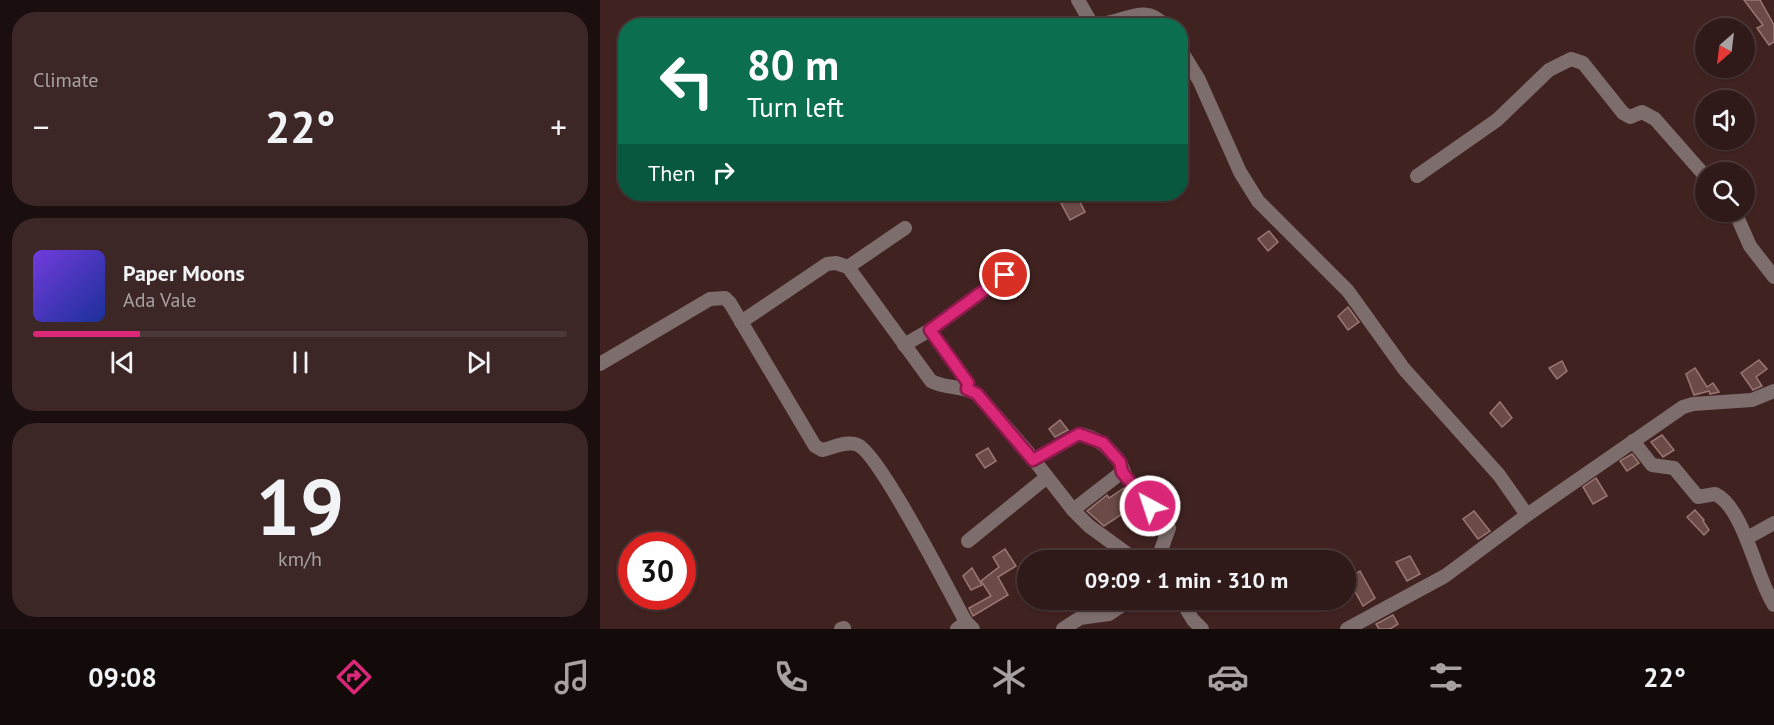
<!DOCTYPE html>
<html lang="en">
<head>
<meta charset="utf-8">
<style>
	body { margin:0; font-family:"PT Sans",sans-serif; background:#3c2726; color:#f1f3f6; height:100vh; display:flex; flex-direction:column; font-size:22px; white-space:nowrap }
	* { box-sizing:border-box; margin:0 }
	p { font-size:20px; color:#a8a1a2 }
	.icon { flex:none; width:33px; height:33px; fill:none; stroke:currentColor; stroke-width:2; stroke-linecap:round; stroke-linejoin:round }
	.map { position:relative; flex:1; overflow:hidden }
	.sheet { display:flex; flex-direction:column; gap:12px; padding:12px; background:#1a0e0e; width:600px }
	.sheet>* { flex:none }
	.banner { position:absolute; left:18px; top:18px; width:570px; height:183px; border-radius:24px; box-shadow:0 2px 4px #0004,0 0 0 2px #4b3838; background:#0b6e4f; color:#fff; overflow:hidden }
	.needle { width:39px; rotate:208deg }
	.controls { position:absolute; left:1095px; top:18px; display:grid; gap:12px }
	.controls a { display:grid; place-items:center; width:60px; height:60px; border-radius:50%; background:#301a19; box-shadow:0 2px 4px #0004,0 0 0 2px #4b3838; font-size:30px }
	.speed { position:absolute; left:18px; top:532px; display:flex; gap:12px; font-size:30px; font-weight:700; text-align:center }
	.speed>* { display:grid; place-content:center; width:78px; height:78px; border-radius:50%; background:#301a19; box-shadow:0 2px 4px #0004,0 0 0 2px #4b3838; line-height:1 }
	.speed .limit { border:9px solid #d22; background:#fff; color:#111 }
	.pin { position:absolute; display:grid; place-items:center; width:51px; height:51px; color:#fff; margin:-26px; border:3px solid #fff; border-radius:50%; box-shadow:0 2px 6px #0007 }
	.me { position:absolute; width:66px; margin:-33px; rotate:320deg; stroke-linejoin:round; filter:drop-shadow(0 0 4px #0008) }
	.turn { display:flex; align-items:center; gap:21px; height:126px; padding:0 30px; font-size:27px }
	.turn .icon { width:78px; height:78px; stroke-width:2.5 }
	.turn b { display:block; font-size:42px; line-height:51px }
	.then { display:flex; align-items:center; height:57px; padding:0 30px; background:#0003; gap:12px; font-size:22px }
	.big { font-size:45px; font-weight:700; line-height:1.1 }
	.sheet .tile { flex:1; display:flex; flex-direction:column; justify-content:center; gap:9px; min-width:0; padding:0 21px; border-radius:24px; background:#3c2726 }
	.sheet .dial { align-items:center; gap:0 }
	.dial b { font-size:78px; line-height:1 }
	.song { display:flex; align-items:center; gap:18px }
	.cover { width:72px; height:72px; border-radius:9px; background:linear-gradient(135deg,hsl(260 70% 55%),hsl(230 70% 35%)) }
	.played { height:6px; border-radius:3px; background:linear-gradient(90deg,#db2777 20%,#4b3838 20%) }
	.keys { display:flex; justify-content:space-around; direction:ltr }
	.heat { display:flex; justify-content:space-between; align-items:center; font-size:33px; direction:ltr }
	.trip { position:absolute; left:417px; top:550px; width:339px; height:60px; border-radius:30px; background:#301a19; box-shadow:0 2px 4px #0004,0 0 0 2px #4b3838; font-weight:700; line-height:60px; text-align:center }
	.dock { display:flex; height:96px; justify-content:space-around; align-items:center; background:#130a0a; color:#a8a1a2 }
	.dock .icon { width:42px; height:42px }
	.dock .on { color:#db2777 }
	.dock b { font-size:27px; color:#f1f3f6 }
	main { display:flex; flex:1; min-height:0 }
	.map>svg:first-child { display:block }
</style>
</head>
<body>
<main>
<section class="sheet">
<div class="tile"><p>Climate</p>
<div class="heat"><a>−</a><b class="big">22°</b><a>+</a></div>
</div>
<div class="tile">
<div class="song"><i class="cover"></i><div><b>Paper Moons</b><p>Ada Vale</p></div></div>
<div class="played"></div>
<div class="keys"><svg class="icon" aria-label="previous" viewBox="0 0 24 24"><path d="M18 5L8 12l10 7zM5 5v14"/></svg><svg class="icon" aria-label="pause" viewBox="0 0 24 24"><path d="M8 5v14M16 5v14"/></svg><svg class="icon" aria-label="next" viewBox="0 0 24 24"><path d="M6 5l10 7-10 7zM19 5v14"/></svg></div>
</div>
<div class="tile dial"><b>19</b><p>km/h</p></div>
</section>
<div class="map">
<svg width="1174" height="629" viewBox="0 0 1174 629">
	<rect width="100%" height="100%" fill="#402321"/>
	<g fill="#6b4b47" stroke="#9a7773" stroke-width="1.5">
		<polygon points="1144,0 1160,0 1174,25 1174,42 1169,45 1157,28 1163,25"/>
		<polygon points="477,196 485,212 470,220 461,203"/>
		<polygon points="669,231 678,242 668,251 658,239"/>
		<polygon points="748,307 759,322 748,330 738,316"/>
		<polygon points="1159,360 1167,369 1156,377 1162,386 1153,390 1141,373"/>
		<polygon points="962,361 967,371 957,379 949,368"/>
		<polygon points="1095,368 1107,387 1113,383 1119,392 1110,394 1109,391 1094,395 1086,374"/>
		<polygon points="900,402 912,418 902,427 890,413"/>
		<polygon points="460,420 468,430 455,437 449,429"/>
		<polygon points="1062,435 1074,450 1063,457 1051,442"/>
		<polygon points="388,448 396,461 385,468 376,455"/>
		<polygon points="1032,454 1039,463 1027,471 1020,461"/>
		<polygon points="996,478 1007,496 993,504 983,487"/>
		<polygon points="524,488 534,500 524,506 528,510 504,526 487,511 507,495 509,498"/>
		<polygon points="1095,510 1104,520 1103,521 1109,530 1104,535 1087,517"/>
		<polygon points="874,511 890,531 878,539 863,519"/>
		<polygon points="405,549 416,566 398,577 408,595 373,616 369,608 391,596 381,581 399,567 393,557"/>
		<polygon points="810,556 820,574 807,581 796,562"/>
		<polygon points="372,568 382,585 371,590 363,576"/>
		<polygon points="760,571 775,598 763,606 748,579"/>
		<polygon points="793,615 798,624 790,629 779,629 776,624"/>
	</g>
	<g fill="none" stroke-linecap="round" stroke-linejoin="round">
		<g stroke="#7d6d6c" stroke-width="14">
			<path d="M478 0 490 21 495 24C521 26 544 0 565 26"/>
			<polyline points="580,49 599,80 640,172 658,201 748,291 804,369 899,475 927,515"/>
			<polyline points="817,176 897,120 949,70 971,59 983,63 1023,113 1030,117 1042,112 1055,119 1106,177"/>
			<polyline points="1135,212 1150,246 1174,277"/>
			<polyline points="248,267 305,228"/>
			<path d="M141 322 227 264 236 263 248 267 331 381C346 389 362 385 377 394L427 451 473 510 489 526 537 561"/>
			<polyline points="330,330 405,275"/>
			<polyline points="304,345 330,330 368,383 367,389"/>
			<path d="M0 364 110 299 125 298 130 303 215 446 222 450C233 448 247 440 258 445 280 455 350 593 366 622"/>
			<path d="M1033 441 1052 465 1074 468 1098 497 1115 494C1144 507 1156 578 1174 605"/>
			<path d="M433 460 479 434C495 437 509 447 519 461 523 466 523 473 527 478L569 528 557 561"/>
			<polyline points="473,510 522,472"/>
			<polyline points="1147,538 1174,523"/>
			<polyline points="368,541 447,477"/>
			<polyline points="581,600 593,620 602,629"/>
			<polyline points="241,629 244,628"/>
			<polyline points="357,629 366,622 373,629"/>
			<polyline points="463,629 480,618 509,614 530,600"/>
			<polyline points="747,629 845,576 927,515 1083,407 1093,404 1152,400 1174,391"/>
		</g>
	</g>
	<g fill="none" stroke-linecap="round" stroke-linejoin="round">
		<defs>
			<polyline id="route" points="405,275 330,330 368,383 367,389 377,394 433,460 479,434 503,443 520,462 522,472 550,506"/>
		</defs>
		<use href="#route" stroke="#8e194d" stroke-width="15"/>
		<use href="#route" stroke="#db2777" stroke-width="10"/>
	</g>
</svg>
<div class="controls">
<a><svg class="needle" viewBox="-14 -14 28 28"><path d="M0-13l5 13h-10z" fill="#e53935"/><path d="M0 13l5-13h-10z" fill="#a8a1a2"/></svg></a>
<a><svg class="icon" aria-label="sound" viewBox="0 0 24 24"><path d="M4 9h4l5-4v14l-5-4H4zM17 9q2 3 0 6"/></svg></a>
<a><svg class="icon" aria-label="search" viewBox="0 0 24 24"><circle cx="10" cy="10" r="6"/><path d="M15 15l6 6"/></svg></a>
</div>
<div class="speed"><div class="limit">30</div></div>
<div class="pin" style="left:405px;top:275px;background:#d93025"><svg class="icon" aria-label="arrive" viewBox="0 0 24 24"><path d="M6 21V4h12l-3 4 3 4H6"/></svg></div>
<svg class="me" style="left:550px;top:506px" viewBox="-20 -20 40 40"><circle r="17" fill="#db2777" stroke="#fff" stroke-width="3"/><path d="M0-11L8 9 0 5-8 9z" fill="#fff"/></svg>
<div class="trip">09:09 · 1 min · 310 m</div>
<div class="banner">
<div class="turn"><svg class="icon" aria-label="left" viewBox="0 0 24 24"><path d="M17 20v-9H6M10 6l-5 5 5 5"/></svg><div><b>80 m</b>Turn left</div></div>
<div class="then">Then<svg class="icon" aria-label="right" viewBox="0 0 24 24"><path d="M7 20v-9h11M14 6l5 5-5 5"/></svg></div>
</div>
</div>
</main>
<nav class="dock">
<b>09:08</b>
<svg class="icon on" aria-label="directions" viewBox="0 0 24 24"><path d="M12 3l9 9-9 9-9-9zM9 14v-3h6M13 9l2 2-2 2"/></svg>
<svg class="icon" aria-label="music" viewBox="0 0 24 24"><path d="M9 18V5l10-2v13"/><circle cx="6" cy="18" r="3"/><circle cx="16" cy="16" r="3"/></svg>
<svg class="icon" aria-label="phone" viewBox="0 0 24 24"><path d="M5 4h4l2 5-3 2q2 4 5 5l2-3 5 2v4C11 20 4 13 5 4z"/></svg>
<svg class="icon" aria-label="climate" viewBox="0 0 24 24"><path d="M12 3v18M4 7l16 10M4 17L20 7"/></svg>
<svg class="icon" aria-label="car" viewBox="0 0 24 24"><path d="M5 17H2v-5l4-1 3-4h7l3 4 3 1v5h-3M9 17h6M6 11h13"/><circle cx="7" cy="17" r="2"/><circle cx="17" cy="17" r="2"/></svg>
<svg class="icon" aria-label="filters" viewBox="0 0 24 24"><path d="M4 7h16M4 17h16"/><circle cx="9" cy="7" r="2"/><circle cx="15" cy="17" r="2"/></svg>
<b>22°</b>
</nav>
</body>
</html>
